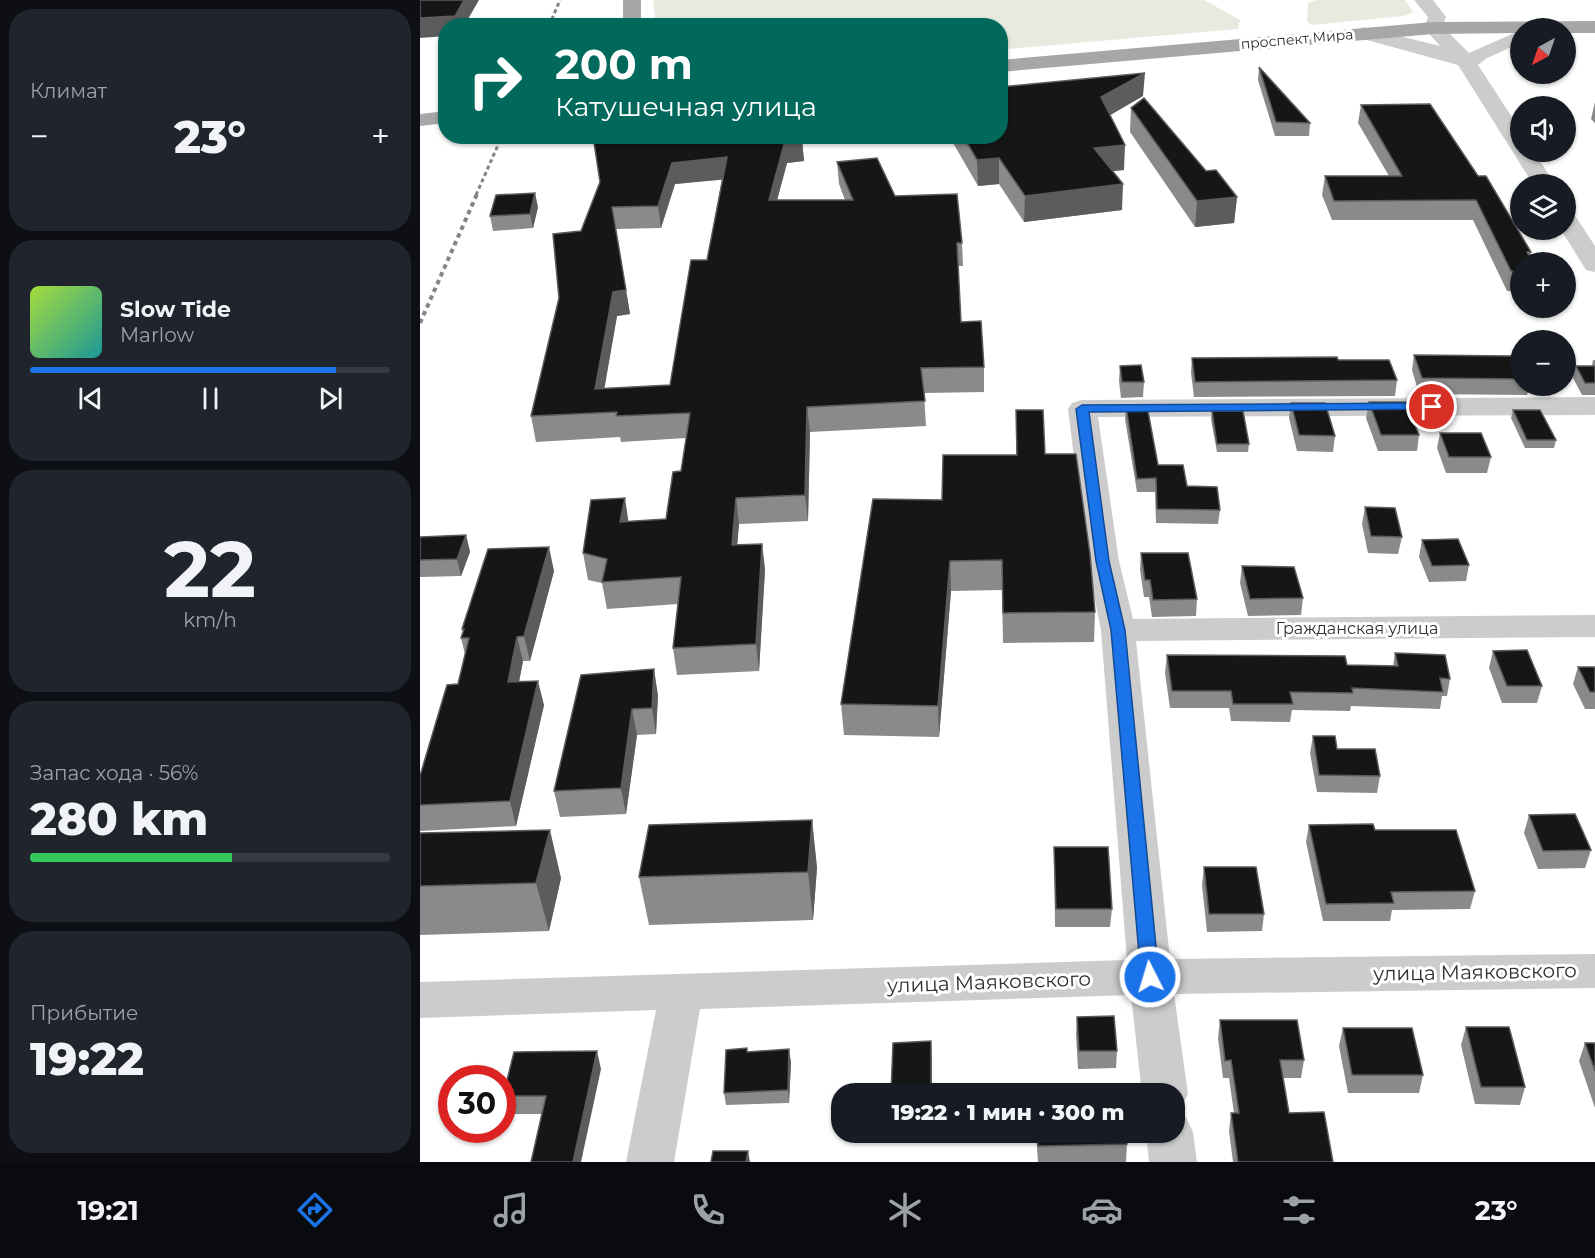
<!DOCTYPE html>
<html lang="ru">
<head>
<meta charset="utf-8">
<style>
	body { margin:0; font-family:Montserrat,sans-serif; background:#20242c; color:#f1f3f6; height:100vh; display:flex; flex-direction:column; font-size:22px; white-space:nowrap }
	* { box-sizing:border-box; margin:0 }
	p { font-size:20px; color:#9ea1a6 }
	.icon { flex:none; width:33px; height:33px; fill:none; stroke:currentColor; stroke-width:2; stroke-linecap:round; stroke-linejoin:round }
	.map { position:relative; flex:1; overflow:hidden }
	.side { display:flex; flex-direction:column; gap:9px; padding:9px; background:#0d0f14; width:420px }
	.side>* { flex:none }
	.guide { position:absolute; left:18px; top:18px; width:570px; height:126px; border-radius:24px; box-shadow:0 2px 4px #0004; background:#00695c; color:#fff; overflow:hidden }
	.needle { width:39px; rotate:220deg }
	.controls { position:absolute; left:1090px; top:18px; display:grid; gap:12px }
	.controls a { display:grid; place-items:center; width:66px; height:66px; border-radius:50%; background:#171b24; box-shadow:0 2px 4px #0004; font-size:30px }
	.speed { position:absolute; left:18px; top:1065px; display:flex; gap:12px; font-size:30px; font-weight:700; text-align:center }
	.speed>* { display:grid; place-content:center; width:78px; height:78px; border-radius:50%; background:#171b24; box-shadow:0 2px 4px #0004; line-height:1 }
	.speed .limit { border:9px solid #d22; background:#fff; color:#111 }
	.pin { position:absolute; display:grid; place-items:center; width:51px; height:51px; color:#fff; margin:-26px; border:3px solid #fff; border-radius:50%; box-shadow:0 2px 6px #0007 }
	.me { position:absolute; width:66px; margin:-33px; rotate:355deg; stroke-linejoin:round; filter:drop-shadow(0 0 4px #0008) }
	.turn { display:flex; align-items:center; gap:21px; height:126px; padding:0 18px; font-size:27px }
	.turn .icon { width:78px; height:78px; stroke-width:2.5 }
	.turn b { display:block; font-size:42px; line-height:51px }
	.big { font-size:45px; font-weight:800; line-height:1.1 }
	.side .tile { flex:1; display:flex; flex-direction:column; justify-content:center; gap:9px; min-width:0; padding:0 21px; border-radius:24px; background:#20242c }
	.side .dial { align-items:center; gap:0 }
	.dial b { font-size:78px; line-height:1 }
	.song { display:flex; align-items:center; gap:18px }
	.cover { width:72px; height:72px; border-radius:9px; background:linear-gradient(135deg,hsl(80 70% 55%),hsl(180 70% 35%)) }
	.played { height:6px; border-radius:3px; background:linear-gradient(90deg,#1a73e8 85%,#363941 85%) }
	.keys { display:flex; justify-content:space-around; direction:ltr }
	.heat { display:flex; justify-content:space-between; align-items:center; font-size:33px; direction:ltr }
	.charge { height:9px; border-radius:4px; background:linear-gradient(90deg,#34c759 56%,#363941 0) }
	.trip { position:absolute; left:411px; top:1083px; width:354px; height:60px; border-radius:24px; background:#171b24; box-shadow:0 2px 4px #0004; font-weight:800; line-height:60px; text-align:center }
	.dock { display:flex; height:96px; justify-content:space-around; align-items:center; background:#090b0e; color:#9ea1a6 }
	.dock .icon { width:42px; height:42px }
	.dock .selected { color:#1a73e8 }
	.dock b { font-size:27px; color:#f1f3f6 }
	main { display:flex; flex:1; min-height:0 }
	.map>svg:first-child { display:block }
</style>
</head>
<body>
<main>
<section class="side">
<div class="tile"><p>Климат</p>
<div class="heat"><a>−</a><b class="big">23°</b><a>+</a></div>
</div>
<div class="tile">
<div class="song"><i class="cover"></i><div><b>Slow Tide</b><p>Marlow</p></div></div>
<div class="played"></div>
<div class="keys"><svg class="icon" aria-label="previous" viewBox="0 0 24 24"><path d="M18 5L8 12l10 7zM5 5v14"/></svg><svg class="icon" aria-label="pause" viewBox="0 0 24 24"><path d="M8 5v14M16 5v14"/></svg><svg class="icon" aria-label="next" viewBox="0 0 24 24"><path d="M6 5l10 7-10 7zM19 5v14"/></svg></div>
</div>
<div class="tile dial"><b>22</b><p>km/h</p></div>
<div class="tile"><p>Запас хода · 56%</p><b class="big">280 km</b><div class="charge"></div></div>
<div class="tile"><p>Прибытие</p><b class="big">19:22</b></div>
</section>
<div class="map">
<svg width="1175" height="1162" viewBox="0 0 1175 1162">
	<rect width="100%" height="100%" fill="#fff"/>
	<g fill="#e7eade">
		<polygon points="233,0 784,0 820,20 818,29 586,49 581,48 580,26 236,25"/>
		<polygon points="896,0 985,0 993,12 984,16 892,25 887,22 888,3"/>
	</g>
	<g fill="none" stroke-linecap="round" stroke-linejoin="round">
		<g fill="#ccc" fill-rule="evenodd">
			<polygon points="994,0 1013,0 1026,17 1020,32 1006,32 1004,28 1008,17"/>
			<polygon points="1175,397 1175,415 678,417 699,561 713,619 1175,615 1175,637 716,641 750,959 1175,954 1175,988 754,994 768,1094 761,1108 754,1110 754,1094 722,1094 711,995 280,1009 254,1162 206,1162 236,1010 0,1018 0,982 707,960 681,630 667,561 648,409 652,403 662,400"/>
			<polygon points="754,1113 766,1117 773,1132 777,1162 729,1162 726,1132 754,1132"/>
		</g>
		<g fill="#ccc" fill-rule="evenodd">
			<polygon points="1013,22 1020,24 1049,53 1101,30 1101,43 1067,58 1058,65 1101,131 1101,152 1114,152 1135,184 1113,184 1038,65 936,37 934,33 943,27 1020,46 1004,28"/>
			<polygon points="1146,212 1154,214 1175,246 1175,272 1166,270 1141,230 1146,230"/>
		</g>
		<g fill="#a7a7a7" fill-rule="evenodd">
			<rect x="203" y="0" width="18" height="26"/>
			<polygon points="1175,21 1175,33 1146,33 1146,28 1101,28 1101,33 1013,34 580,72 580,60 1013,22"/>
			<polygon points="26,111 26,123 0,126 0,114"/>
		</g>
		<g stroke="#848484" stroke-width="3" stroke-dasharray="4 3" stroke-linecap="butt">
			<polyline points="129,26 140,0"/>
			<polyline points="56,195 82,136"/>
		</g>
		<polyline stroke="#848484" stroke-width="4" stroke-dasharray="4.5 4" stroke-linecap="butt" points="0,323 57,194"/>
	</g>
	<g fill="#8a8a8a" fill-rule="evenodd">
		<polygon points="839,67 890,123 889,136 855,136 838,80"/>
		<polygon points="723,96 690,115 704,170 692,171 702,210 604,222 579,184 558,186 529,136 580,136"/>
		<polygon points="1175,102 1175,123 1171,119"/>
		<polygon points="941,105 1058,176 1111,252 1110,258 1101,262 1101,291 1087,291 1053,220 912,220 902,195 905,176 969,176 938,123"/>
		<polygon points="711,108 817,197 814,223 775,227 710,132"/>
		<path d="M382 140 384 161 367 163 357 200H425L419 184 417 162 475 196 542 243 543 266H538L541 322 564 367V392L504 393 506 426 390 432 388 521 319 524 317 545 342 544 345 570 339 671 257 675 253 648 258 604 187 609 182 583 168 580 163 553 209 522 246 519 261 471 266 438 201 442 200 437 116 442 111 416 180 182ZM302 179 287 260 250 385 184 388 197 316 210 314 196 229 241 228 255 184Z"/>
		<polygon points="118,207 113,228 73,231 70,216"/>
		<polygon points="994,355 1094,359 1101,361 1101,386 1110,386 1107,395 999,394 992,370"/>
		<polygon points="772,358 918,360 977,380 975,396 774,397 771,373"/>
		<polygon points="1173,360 1175,360 1175,395 1162,395 1153,378 1156,366 1172,366"/>
		<polygon points="700,366 724,382 723,397 701,398 699,381"/>
		<polygon points="949,402 999,435 997,451 958,451 946,418"/>
		<polygon points="871,403 915,436 913,452 877,451 869,418"/>
		<polygon points="706,406 738,465 800,510 798,524 736,523 735,492 717,492 705,419"/>
		<polygon points="596,410 625,454 675,612 674,642 583,643 582,590 531,591 519,737 424,735 421,704 522,500 596,455"/>
		<polygon points="1093,410 1136,440 1134,448 1105,448 1091,418"/>
		<polygon points="792,411 829,444 828,452 797,452 791,419"/>
		<polygon points="1020,433 1071,457 1067,473 1026,473 1017,448"/>
		<polygon points="945,507 982,537 978,554 948,553 942,524"/>
		<polygon points="46,535 50,552 41,576 0,577 0,537"/>
		<polygon points="1002,540 1049,565 1046,581 1009,582 999,557"/>
		<polygon points="721,553 777,599 776,616 732,617 729,597 724,597 720,570"/>
		<polygon points="822,566 883,598 881,615 828,616 820,583"/>
		<polygon points="134,571 110,661 103,661 99,682 124,705 96,826 0,831 0,805 38,684 45,654 41,638 43,633 42,629"/>
		<polygon points="1073,651 1122,686 1117,703 1082,703 1069,668"/>
		<polygon points="975,653 1030,679 1027,696 1022,696 1020,709 931,706 930,711 872,710 870,722 811,721 809,708 750,708 745,673 747,655 927,665 973,666"/>
		<polygon points="1158,667 1175,667 1175,709 1165,709 1153,684"/>
		<polygon points="161,675 238,695 236,734 217,735 206,814 140,817 134,791"/>
		<polygon points="893,736 917,749 960,776 957,793 897,792 890,753"/>
		<polygon points="1109,815 1171,850 1165,868 1118,869 1104,833"/>
		<polygon points="392,820 397,868 393,920 229,925 219,877"/>
		<polygon points="889,825 955,830 1055,891 1050,909 972,910 970,921 903,921 886,842"/>
		<polygon points="0,833 141,878 129,931 0,935"/>
		<polygon points="634,847 692,909 690,927 635,927"/>
		<polygon points="784,867 844,914 842,931 787,932 782,885"/>
		<polygon points="657,1017 697,1051 696,1068 658,1069 656,1035"/>
		<polygon points="800,1020 884,1060 881,1078 863,1078 869,1113 913,1162 813,1162 809,1131 811,1113 814,1113 809,1078 803,1078 798,1038"/>
		<polygon points="1046,1027 1105,1087 1100,1105 1055,1104 1041,1045"/>
		<polygon points="923,1028 1003,1075 999,1093 928,1093 919,1046"/>
		<polygon points="473,1043 512,1059 512,1094 471,1094"/>
		<polygon points="1165,1043 1175,1043 1175,1108 1159,1061"/>
		<polygon points="328,1052 371,1062 369,1103 306,1105 304,1093"/>
		<polygon points="181,1069 122,1114 88,1114 83,1096"/>
		<polygon points="616,1132 706,1132 707,1144 706,1162 618,1162"/>
	</g>
	<g fill="#5c5c5c">
		<polygon points="44,0 59,0 44,26 26,26 26,36 0,38 0,18"/>
		<polygon points="725,73 723,96 680,121 681,97"/>
		<polygon points="382,140 384,161 367,163 351,223 349,200 365,141"/>
		<polygon points="705,145 704,170 673,173 674,148"/>
		<polygon points="307,157 309,179 255,184 241,228 238,206 252,163"/>
		<polygon points="579,158 579,184 558,186 557,160"/>
		<polygon points="703,184 702,210 604,222 605,196"/>
		<polygon points="115,193 118,207 113,228 110,214"/>
		<polygon points="817,197 814,223 775,227 777,201"/>
		<polygon points="206,290 210,314 197,316 180,414 175,389 193,292"/>
		<polygon points="387,407 390,432 388,521 385,495"/>
		<polygon points="205,498 209,525 200,522"/>
		<polygon points="316,498 319,524 315,572 312,545"/>
		<polygon points="46,535 50,552 41,576 37,559"/>
		<polygon points="342,544 345,570 339,671 336,644"/>
		<polygon points="129,547 134,571 110,661 104,636"/>
		<polygon points="530,561 531,591 519,737 518,706"/>
		<polygon points="97,637 103,661 94,707 88,682"/>
		<polygon points="234,669 238,695 236,734 232,708"/>
		<polygon points="118,681 124,705 96,826 90,801"/>
		<polygon points="212,709 217,735 206,814 201,788"/>
		<polygon points="392,820 397,868 393,920 388,872"/>
		<polygon points="130,830 141,878 129,931 116,883"/>
		<polygon points="511,1041 512,1059 512,1094 511,1094"/>
		<polygon points="369,1049 371,1062 369,1103 368,1090"/>
		<polygon points="177,1051 181,1069 161,1162 153,1162"/>
		<polygon points="328,1151 330,1162 326,1162"/>
	</g>
	<g fill="#161616" stroke="#5c5c5c" stroke-width="1.5" fill-rule="evenodd">
		<polygon points="0,0 44,0 35,16 0,18"/>
		<polygon points="839,67 890,123 856,122"/>
		<polygon points="725,73 681,97 705,145 674,148 703,184 605,196 579,158 557,160 543,136 580,136 580,87"/>
		<polygon points="724,98 786,171 796,170 817,197 777,201 711,108"/>
		<polygon points="1010,104 1058,176 1066,176 1111,252 1107,252 1112,262 1101,262 1101,271 1091,271 1056,200 914,201 905,176 982,176 941,105"/>
		<path d="M173 136H381L382 140 365 141 349 200H433L417 162 457 158 475 196 537 194 542 243H537L541 322 561 321 564 367 501 368 505 401 387 407 385 495 316 498 312 545 342 544 336 644 253 648 261 577 182 582 187 559 163 553 171 500 205 498 200 522 246 519 253 472 261 471 270 413 196 416 197 412 111 416 139 298 133 234 161 231 180 182ZM307 157 287 260H271L250 385 175 389 193 292 206 290 192 207 238 206 252 163Z"/>
		<polygon points="115,193 110,214 70,216 76,195"/>
		<polygon points="994,355 1093,356 1094,359 1100,359 1101,361 1101,379 1002,378"/>
		<polygon points="917,357 918,360 969,360 977,380 775,382 772,358"/>
		<polygon points="721,365 724,382 702,382 700,366"/>
		<polygon points="1156,366 1175,366 1175,383 1165,383"/>
		<polygon points="949,402 986,402 999,435 961,435"/>
		<polygon points="871,403 905,403 915,436 879,435"/>
		<polygon points="706,406 727,406 738,465 763,465 767,486 797,487 800,510 737,509 736,478 717,479"/>
		<polygon points="596,410 623,410 625,454 656,454 670,554 675,612 583,613 582,560 530,561 518,706 421,704 453,499 522,500 523,455 597,455"/>
		<polygon points="1093,410 1120,410 1136,440 1107,440"/>
		<polygon points="792,411 823,411 829,444 797,444"/>
		<polygon points="1020,433 1061,433 1071,457 1029,457"/>
		<polygon points="945,507 975,508 982,537 951,536"/>
		<polygon points="46,535 37,559 0,560 0,537"/>
		<polygon points="1038,539 1049,565 1012,566 1002,540"/>
		<polygon points="129,547 104,636 97,637 88,682 118,681 90,801 0,805 0,776 27,685 38,684 49,638 41,638 44,629 42,629 68,549"/>
		<polygon points="721,553 768,553 777,599 733,600 730,580 725,580"/>
		<polygon points="822,566 874,567 883,598 830,599"/>
		<polygon points="1107,650 1122,686 1087,686 1073,651"/>
		<polygon points="975,653 1025,655 1030,679 1020,678 1023,692 932,688 933,693 870,692 873,704 813,704 811,691 752,691 747,655 925,656 927,665 978,666"/>
		<polygon points="1158,667 1175,667 1175,692 1170,692"/>
		<polygon points="234,669 232,708 212,709 201,788 134,791 161,675"/>
		<polygon points="893,736 915,736 917,749 955,749 960,776 899,775"/>
		<polygon points="1155,814 1171,850 1123,851 1109,815"/>
		<polygon points="392,820 388,872 219,877 229,825"/>
		<polygon points="953,824 955,830 1036,830 1055,891 971,892 974,903 906,904 889,825"/>
		<polygon points="130,830 116,883 0,886 0,833"/>
		<polygon points="634,847 688,847 692,909 636,909"/>
		<polygon points="784,867 836,867 844,914 789,914"/>
		<polygon points="694,1016 697,1051 659,1051 657,1017"/>
		<polygon points="800,1020 877,1020 884,1060 860,1060 869,1113 904,1112 913,1162 818,1162 811,1113 819,1113 811,1060 805,1061"/>
		<polygon points="1046,1027 1089,1027 1105,1087 1061,1087"/>
		<polygon points="923,1028 992,1028 1003,1075 932,1075"/>
		<polygon points="511,1041 511,1091 471,1093 473,1043"/>
		<polygon points="1165,1043 1175,1043 1175,1071"/>
		<polygon points="327,1048 327,1052 369,1049 368,1090 304,1093 306,1050"/>
		<polygon points="177,1051 153,1162 111,1162 126,1096 83,1096 94,1052"/>
		<polygon points="617,1132 706,1132 707,1144 618,1146"/>
		<polygon points="293,1151 328,1151 326,1162 291,1162"/>
	</g>
	<polygon fill="#1a73e8" stroke="#114b97" stroke-width="1.5" points="1012,403 1016,404 1016,409 669,412 689,561 705,630 739,977 737,982 730,984 724,982 721,977 691,630 676,561 656,409 662,405"/>
	<g text-anchor="middle" dominant-baseline="central" stroke-width="6" stroke-linejoin="round" paint-order="stroke">
		<g font-size="14" fill="#2f2f2f" stroke="#fff">
			<text transform="translate(877 39) rotate(-5)">проспект Мира</text>
		</g>
		<g font-size="16" fill="#2f2f2f" stroke="#fff">
			<text x="937" y="628">Гражданская улица</text>
		</g>
		<g font-size="20" fill="#2f2f2f" stroke="#fff">
			<text transform="translate(1055 972) rotate(-1)">улица Маяковского</text>
			<text transform="translate(569 982) rotate(-2)">улица Маяковского</text>
		</g>
	</g>
</svg>
<div class="controls">
<a><svg class="needle" viewBox="-14 -14 28 28"><path d="M0-13l5 13h-10z" fill="#e53935"/><path d="M0 13l5-13h-10z" fill="#9ea1a6"/></svg></a>
<a><svg class="icon" aria-label="sound" viewBox="0 0 24 24"><path d="M4 9h4l5-4v14l-5-4H4zM17 9q2 3 0 6"/></svg></a>
<a><svg class="icon" aria-label="layers" viewBox="0 0 24 24"><path d="M12 4l9 5-9 5-9-5zM3 14l9 5 9-5"/></svg></a>
<a>+</a>
<a>−</a>
</div>
<div class="speed"><div class="limit">30</div></div>
<div class="pin" style="left:1012px;top:407px;background:#d93025"><svg class="icon" aria-label="arrive" viewBox="0 0 24 24"><path d="M6 21V4h12l-3 4 3 4H6"/></svg></div>
<svg class="me" style="left:730px;top:977px" viewBox="-20 -20 40 40"><circle r="17" fill="#1a73e8" stroke="#fff" stroke-width="3"/><path d="M0-11L8 9 0 5-8 9z" fill="#fff"/></svg>
<div class="trip">19:22 · 1 мин · 300 m</div>
<div class="guide">
<div class="turn"><svg class="icon" aria-label="right" viewBox="0 0 24 24"><path d="M7 20v-9h11M14 6l5 5-5 5"/></svg><div><b>200 m</b>Катушечная улица</div></div>
</div>
</div>
</main>
<nav class="dock">
<b>19:21</b>
<svg class="icon selected" aria-label="directions" viewBox="0 0 24 24"><path d="M12 3l9 9-9 9-9-9zM9 14v-3h6M13 9l2 2-2 2"/></svg>
<svg class="icon" aria-label="music" viewBox="0 0 24 24"><path d="M9 18V5l10-2v13"/><circle cx="6" cy="18" r="3"/><circle cx="16" cy="16" r="3"/></svg>
<svg class="icon" aria-label="phone" viewBox="0 0 24 24"><path d="M5 4h4l2 5-3 2q2 4 5 5l2-3 5 2v4C11 20 4 13 5 4z"/></svg>
<svg class="icon" aria-label="climate" viewBox="0 0 24 24"><path d="M12 3v18M4 7l16 10M4 17L20 7"/></svg>
<svg class="icon" aria-label="car" viewBox="0 0 24 24"><path d="M5 17H2v-5l4-1 3-4h7l3 4 3 1v5h-3M9 17h6M6 11h13"/><circle cx="7" cy="17" r="2"/><circle cx="17" cy="17" r="2"/></svg>
<svg class="icon" aria-label="filters" viewBox="0 0 24 24"><path d="M4 7h16M4 17h16"/><circle cx="9" cy="7" r="2"/><circle cx="15" cy="17" r="2"/></svg>
<b>23°</b>
</nav>
</body>
</html>
